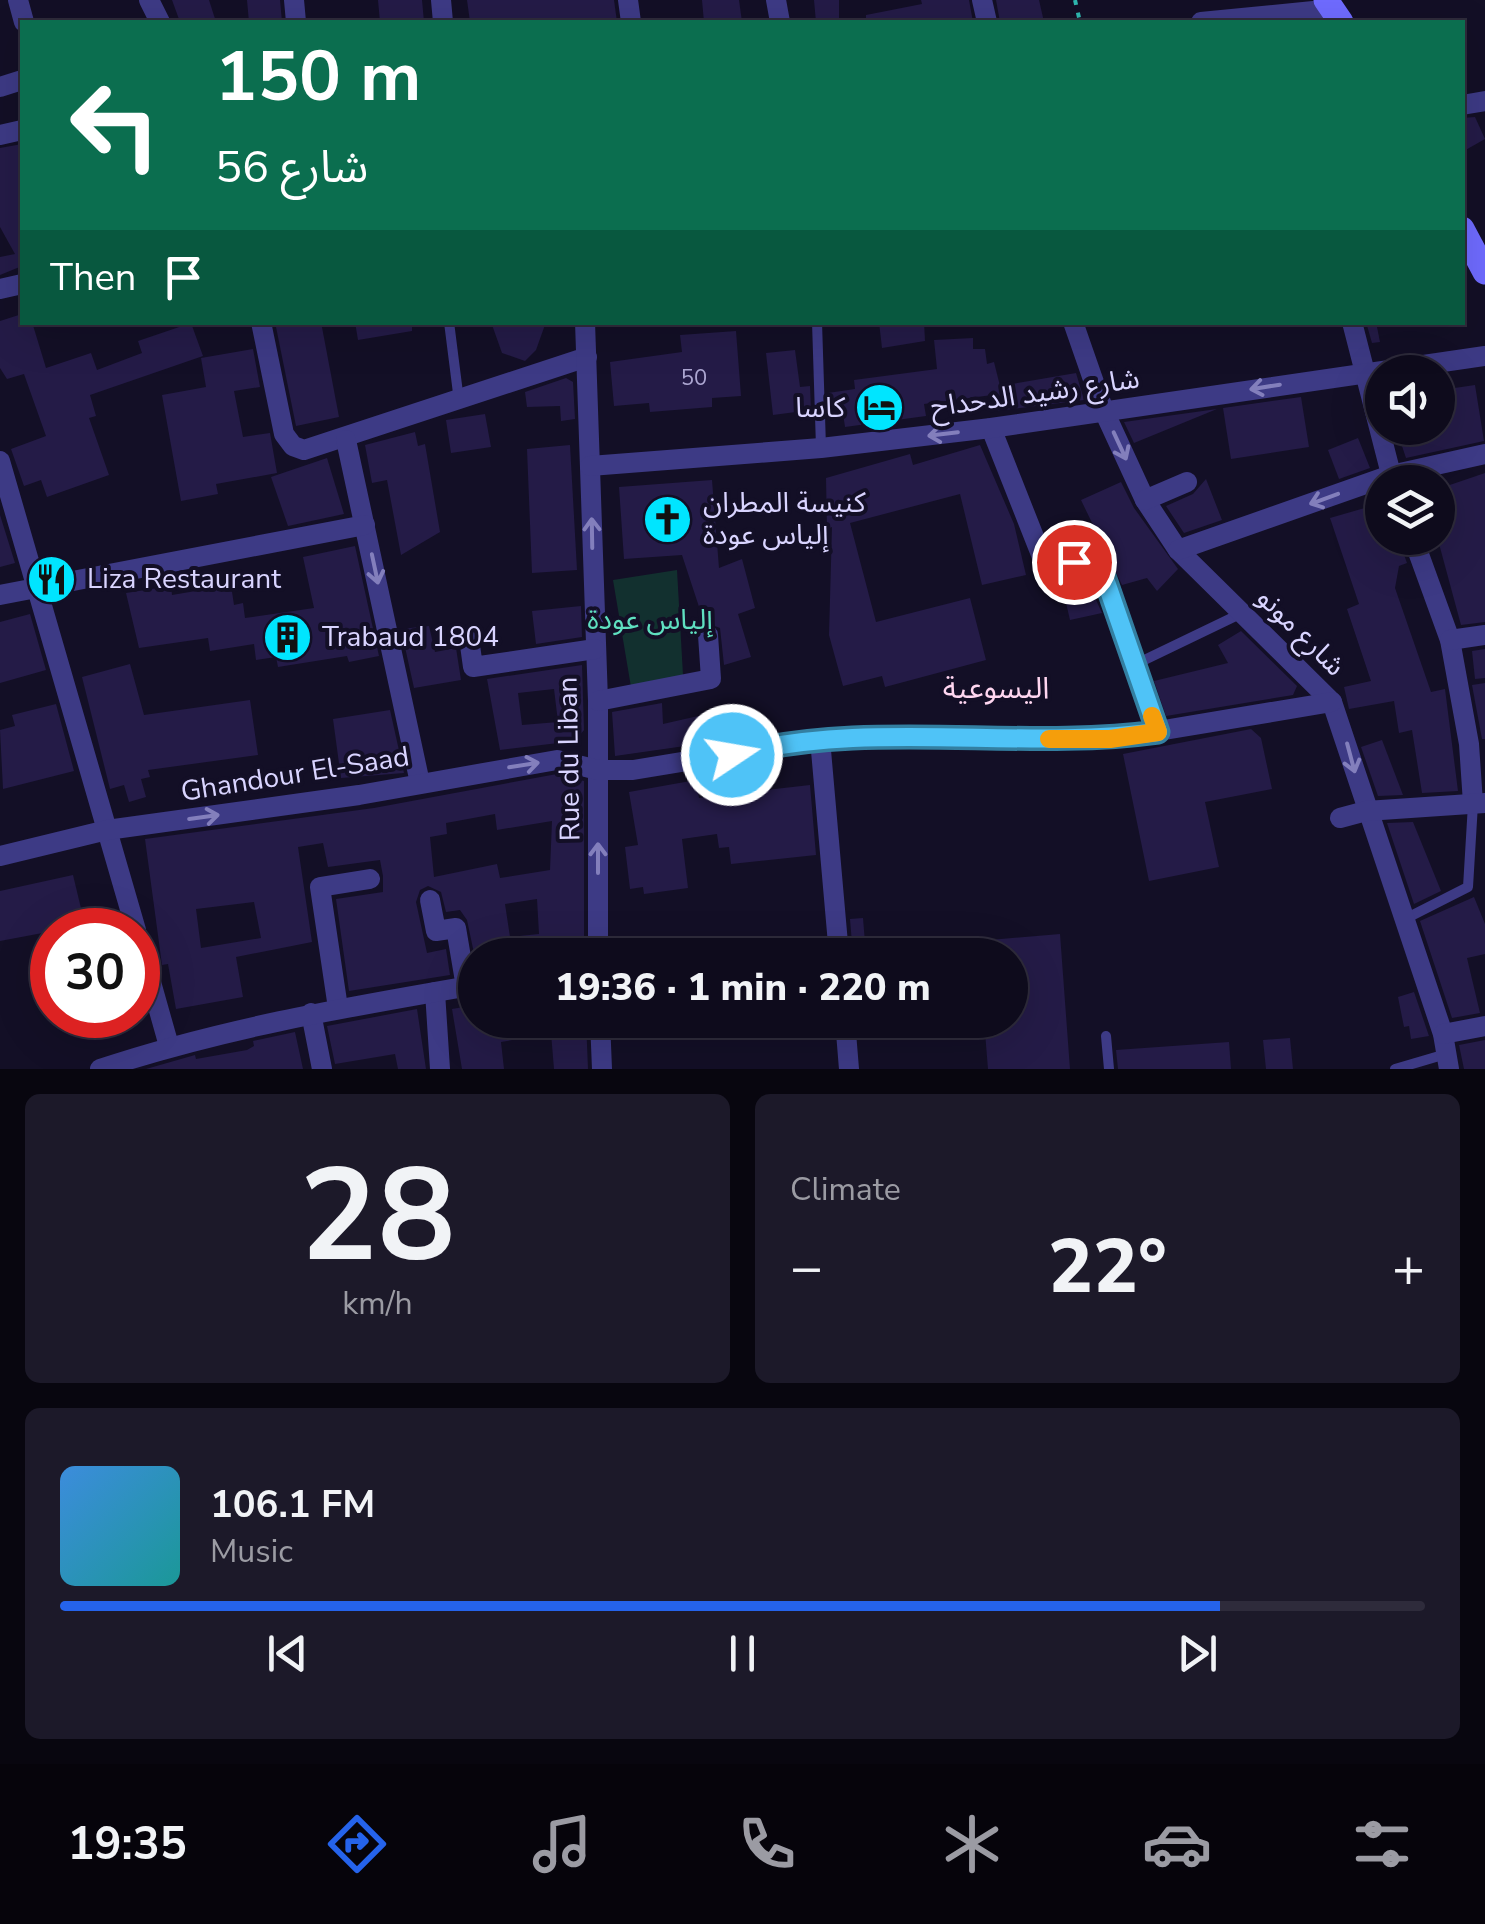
<!DOCTYPE html>
<html lang="en">
<head>
<meta charset="utf-8">
<style>
	body { margin:0; font-family:"Nunito Sans","Noto Sans Arabic",sans-serif; background:#1c1929; color:#f1f3f6; height:100vh; display:flex; flex-direction:column; font-size:38px; white-space:nowrap }
	* { box-sizing:border-box; margin:0 }
	p { font-size:32px; color:#9b9ba3 }
	.icon { flex:none; width:55px; height:55px; fill:none; stroke:currentColor; stroke-width:2; stroke-linecap:round; stroke-linejoin:round }
	.map { position:relative; height:1069px; overflow:hidden }
	.sheet { display:flex; flex-direction:column; gap:25px; padding:25px; background:#08060f; flex:1 }
	.sheet>* { flex:none }
	.banner { position:absolute; left:20px; top:20px; width:1445px; height:305px; border-radius:0px; box-shadow:0 10px 40px #0002,0 0 0 2px #2e2b3b; background:#0b6e4f; color:#fff; overflow:hidden }
	.tools { position:absolute; left:1365px; top:355px; display:grid; gap:20px }
	.tools a { display:grid; place-items:center; width:90px; height:90px; border-radius:50%; background:#0e0b1c; box-shadow:0 10px 40px #0002,0 0 0 2px #2e2b3b; font-size:50px }
	.speed { position:absolute; left:30px; top:908px; display:flex; gap:20px; font-size:50px; font-weight:700; text-align:center }
	.speed>* { display:grid; place-content:center; width:130px; height:130px; border-radius:50%; background:#0e0b1c; box-shadow:0 10px 40px #0002,0 0 0 2px #2e2b3b; line-height:1 }
	.speed .limit { border:15px solid #d22; background:#fff; color:#111 }
	.pin { position:absolute; display:grid; place-items:center; width:85px; height:85px; color:#fff; margin:-42px; border:5px solid #fff; border-radius:50%; box-shadow:0 2px 10px #0007 }
	.me { position:absolute; width:110px; margin:-55px; rotate:78deg; stroke-linejoin:round; filter:drop-shadow(0 0 8px #0008) }
	.turn { display:flex; align-items:center; gap:35px; height:210px; padding:0 30px; font-size:45px }
	.turn .icon { width:130px; height:130px; stroke-width:2.5 }
	.turn b { display:block; font-size:70px; line-height:85px }
	.then { display:flex; align-items:center; height:95px; padding:0 30px; background:#0003; gap:20px; font-size:38px }
	.big { font-size:75px; font-weight:800; line-height:1.1 }
	.sheet .card { flex:1; display:flex; flex-direction:column; justify-content:center; gap:15px; min-width:0; padding:0 35px; border-radius:15px; background:#1c1929 }
	.sheet .dial { align-items:center; gap:0 }
	.dial b { font-size:130px; line-height:1 }
	.song { display:flex; align-items:center; gap:30px }
	.cover { width:120px; height:120px; border-radius:15px; background:linear-gradient(135deg,hsl(210 70% 55%),hsl(180 70% 35%)) }
	.played { height:10px; border-radius:5px; background:linear-gradient(90deg,#2563eb 85%,#2e2b3b 85%) }
	.keys { display:flex; justify-content:space-around; direction:ltr }
	.heat { display:flex; justify-content:space-between; align-items:center; font-size:55px; direction:ltr }
	.sheet .tiles { flex:1; display:grid; gap:25px; grid-template-columns:1fr 1fr }
	.card:last-child { grid-column:span 2 }
	.trip { position:absolute; left:458px; top:938px; width:570px; height:100px; border-radius:50px; background:#0e0b1c; box-shadow:0 10px 40px #0002,0 0 0 2px #2e2b3b; font-weight:800; line-height:100px; text-align:center }
	.menu { display:flex; height:160px; justify-content:space-around; align-items:center; background:#06040b; color:#9b9ba3 }
	.menu .icon { width:70px; height:70px }
	.menu .active { color:#2563eb }
	.menu b { font-size:45px; color:#f1f3f6 }
	.map>svg:first-child { display:block }
</style>
</head>
<body>
<div class="map">
<svg width="1485" height="1069" viewBox="0 0 1485 1069">
	<rect width="100%" height="100%" fill="#130f26"/>
	<polygon fill="#12302f" points="677,570 683,675 631,687 613,580"/>
	<g fill="#241b47" fill-rule="evenodd">
		<polygon points="172,0 209,0 216,22 180,22"/>
		<polygon points="247,0 280,0 282,22 249,22"/>
		<polygon points="378,0 422,0 424,22 380,22"/>
		<polygon points="467,0 614,0 617,22 470,22"/>
		<polygon points="702,0 739,0 742,22 704,22"/>
		<polygon points="814,0 839,0 839,22 816,22"/>
		<polygon points="921,0 969,0 973,22 866,22 866,15 922,4"/>
		<polygon points="996,0 1039,0 1044,22 1000,22"/>
		<polygon points="1475,117 1485,139 1462,152 1462,118"/>
		<polygon points="22,144 22,266 0,275 0,257 15,254 0,227 0,148"/>
		<polygon points="22,314 22,322 32,322 46,368 91,353 97,370 142,353 138,341 191,323 203,356 90,395 96,416 89,418 109,475 47,497 41,480 24,486 11,449 46,436 24,374 7,379 0,368 0,321"/>
		<polygon points="275,322 321,322 339,417 296,426"/>
		<polygon points="355,322 412,322 412,331 358,340"/>
		<polygon points="491,322 546,322 536,350 525,361 502,353"/>
		<polygon points="879,322 924,322 925,341 882,348"/>
		<polygon points="1366,322 1376,322 1380,342 1372,343"/>
		<polygon points="736,331 741,396 712,398 712,407 650,412 649,403 614,406 610,362 682,352 680,335"/>
		<polygon points="973,338 973,349 985,349 987,364 994,362 1000,386 1076,373 1084,400 995,411 992,395 924,404 926,416 845,427 842,406 828,408 828,393 855,389 854,380 937,369 934,340"/>
		<polygon points="253,349 260,387 234,391 243,437 270,433 277,473 216,484 218,494 181,501 162,395 206,387 201,358"/>
		<polygon points="795,350 800,387 810,386 811,410 773,415 766,353"/>
		<polygon points="566,378 573,382 575,419 561,421 560,406 527,407 525,392"/>
		<polygon points="1475,385 1484,441 1406,458 1396,428 1438,428 1438,412 1451,410 1448,389"/>
		<polygon points="1301,397 1309,447 1231,459 1223,408"/>
		<polygon points="1217,409 1134,443 1124,422"/>
		<polygon points="485,414 491,447 451,453 446,420"/>
		<polygon points="415,432 418,446 425,444 440,532 401,555 387,480 372,483 365,445"/>
		<polygon points="1358,438 1370,468 1339,479 1328,450"/>
		<polygon points="570,445 577,570 532,573 527,449"/>
		<polygon points="980,445 1014,524 1026,575 982,585 960,494 850,523 876,622 970,598 986,660 885,687 882,676 843,686 829,635 832,527 827,529 826,478 910,454 913,465"/>
		<polygon points="327,458 344,514 288,526 271,477"/>
		<polygon points="1485,473 1485,622 1461,625 1438,540 1438,489"/>
		<polygon points="1206,479 1222,520 1184,533 1166,506 1193,494"/>
		<polygon points="712,480 719,568 742,559 755,608 738,614 751,657 724,665 720,628 704,622 682,555 624,559 619,487"/>
		<polygon points="1121,482 1134,508 1178,569 1157,591 1147,578 1122,585 1081,500"/>
		<polygon points="1382,503 1382,538 1398,538 1407,563 1399,566 1395,588 1431,692 1445,689 1458,791 1422,793 1412,730 1399,733 1394,701 1349,709 1344,687 1371,681 1347,609 1359,604 1330,518"/>
		<polygon points="0,515 15,563 0,567"/>
		<polygon points="355,546 379,656 349,662 347,656 278,667 276,657 256,660 254,644 210,651 208,638 139,648 126,593 171,586 172,595 231,585 234,605 243,603 245,618 314,608 303,557"/>
		<polygon points="1060,577 1086,578 1102,613 1070,620"/>
		<polygon points="581,606 582,637 536,644 532,611"/>
		<polygon points="30,614 46,670 0,683 0,622"/>
		<polygon points="429,626 435,652 456,648 461,680 414,688 401,629"/>
		<polygon points="1241,631 1297,686 1293,695 1166,716 1154,681 1228,663 1218,645"/>
		<polygon points="1485,649 1485,678 1475,679 1472,651"/>
		<polygon points="130,664 144,715 250,700 258,755 148,770 150,777 141,779 146,797 129,802 124,785 110,789 82,677"/>
		<path d="M582 665 584 730 575 741 500 750 487 679ZM554 689 558 722 522 725 518 693Z"/>
		<polygon points="1485,683 1485,739 1482,739 1472,685"/>
		<polygon points="662,703 663,724 742,706 748,737 615,756 612,712"/>
		<polygon points="56,704 74,771 3,789 0,730 15,726 12,715"/>
		<polygon points="390,710 404,773 341,778 333,719"/>
		<polygon points="1251,729 1261,738 1272,789 1205,802 1219,867 1149,881 1123,754"/>
		<polygon points="1382,740 1403,795 1378,796 1361,747"/>
		<path d="M557 774 584 781V949L475 958 467 920 460 910 446 912 441 892 428 886 420 890 416 902 427 953 446 949 450 975 349 991 336 899 383 892V876L380 860 328 867 323 843 298 847 312 942 236 957 243 997 176 1009 168 964 162 965 145 839 374 808ZM495 814 497 830 552 821 550 870 500 878 497 864 434 877 430 837 447 834 446 823ZM537 899 539 934 510 937 505 904ZM254 902 261 938 201 948 196 909Z"/>
		<polygon points="696,780 699,798 810,785 816,855 731,864 729,847 719,848 717,834 682,839 688,888 644,894 643,887 630,889 625,847 638,845 629,792"/>
		<polygon points="1413,822 1441,891 1414,904 1387,823"/>
		<polygon points="73,875 85,925 0,941 0,891"/>
		<polygon points="1474,897 1485,924 1485,954 1467,958 1480,1013 1452,1018 1420,921"/>
		<polygon points="863,918 866,955 853,955 850,919"/>
		<polygon points="1060,934 1070,1069 988,1069 984,1020 1010,1020 1010,955 979,955 978,941"/>
		<polygon points="1414,992 1429,1036 1411,1039 1409,1026 1404,1027 1398,997"/>
		<polygon points="475,1005 475,1020 586,1020 588,1069 554,1069 551,1033 501,1042 504,1069 462,1069 452,1009"/>
		<polygon points="417,1009 426,1069 398,1069 395,1054 335,1064 327,1026"/>
		<polygon points="644,1020 698,1020 699,1027 648,1037"/>
		<polygon points="295,1032 303,1069 146,1069 195,1055 196,1059 247,1050 254,1046 253,1041"/>
		<polygon points="1290,1038 1293,1069 1266,1069 1263,1040"/>
		<polygon points="1485,1040 1485,1069 1464,1069 1459,1045"/>
		<polygon points="1229,1042 1231,1069 1118,1069 1116,1050"/>
	</g>
	<g fill="none" stroke-linecap="round" stroke-linejoin="round">
		<polyline stroke="#2fb8b0" stroke-width="4" stroke-dasharray="5 8" stroke-linecap="butt" points="1075,0 1080,22"/>
		<g stroke="#3d3a85" stroke-width="10">
			<polyline points="449,322 459,401"/>
			<polyline points="817,322 821,447"/>
			<polyline points="1134,665 1242,613"/>
			<polyline points="1405,919 1468,887 1473,804"/>
			<polyline points="1106,1036 1109,1069"/>
			<polyline points="1395,1069 1446,1054"/>
		</g>
		<g stroke="#3d3a85" stroke-width="20">
			<polyline points="18,0 24,22"/>
			<polyline points="149,0 160,22"/>
			<polyline points="294,0 296,22"/>
			<polyline points="441,0 443,22"/>
			<polyline points="628,0 631,22"/>
			<polyline points="776,0 780,22"/>
			<polyline points="982,0 987,22"/>
			<polyline points="1201,22 1333,9"/>
			<polyline points="0,87 22,80"/>
			<polyline points="1462,105 1485,101"/>
			<polyline points="0,135 22,130"/>
			<polyline points="0,289 22,284"/>
			<polyline points="261,322 284,434 293,446 304,450 587,357"/>
			<polyline points="585,322 598,701 598,955"/>
			<polyline points="1073,322 1104,411 1145,500 1178,550 1332,702 1443,1034 1449,1069"/>
			<polyline points="1352,322 1393,482"/>
			<polyline points="991,428 1042,557 1054,563 1093,564 1105,579 1157,732"/>
			<polyline points="346,440 420,783"/>
			<polyline points="0,461 136,930"/>
			<polyline points="590,466 821,448 991,428 1485,356"/>
			<polyline points="1145,500 1187,482"/>
			<polyline points="1413,538 1450,640 1469,744 1473,803"/>
			<polyline points="1178,550 1391,475 1485,454"/>
			<polyline points="0,595 365,525"/>
			<polyline points="469,638 473,667 595,649"/>
			<polyline points="1450,640 1485,635"/>
			<polyline points="598,701 711,679 708,635"/>
			<polyline points="820,739 839,955"/>
			<polyline points="1340,818 1366,811 1485,803"/>
			<polyline points="0,856 107,830 359,795 557,760 598,770 633,770 820,739 1110,739 1332,702"/>
			<polyline points="430,900 436,931 456,928 466,987"/>
			<polyline points="138,936 169,1046"/>
			<polyline points="435,992 440,1069"/>
			<polyline points="338,1008 320,887 370,879"/>
			<polyline points="311,1013 322,1069"/>
			<polyline points="600,1020 602,1069"/>
			<polyline points="845,1020 849,1069"/>
			<polyline points="1443,1034 1485,1026"/>
			<path d="M100 1069C223 1028 348 1007 475 985"/>
		</g>
		<g stroke="#6f6bff" stroke-width="25">
			<polyline points="1326,0 1341,22"/>
			<polyline points="1462,229 1485,272"/>
		</g>
	</g>
	<defs><path id="oneway-shaft" d="M-6 0H5M1.5-3L5.5 0L1.5 3" fill="none" stroke-width="1.6" stroke-linecap="round" stroke-linejoin="round" transform="scale(2.5)"/></defs>
	<g stroke="#837fbc">
		<use href="#oneway-shaft" transform="translate(1265 387) rotate(171)"/>
		<use href="#oneway-shaft" transform="translate(943 434) rotate(173)"/>
		<use href="#oneway-shaft" transform="translate(1120 446) rotate(65)"/>
		<use href="#oneway-shaft" transform="translate(1324 499) rotate(160)"/>
		<use href="#oneway-shaft" transform="translate(592 533) rotate(-91)"/>
		<use href="#oneway-shaft" transform="translate(375 569) rotate(78)"/>
		<use href="#oneway-shaft" transform="translate(1351 758) rotate(75)"/>
		<use href="#oneway-shaft" transform="translate(524 765) rotate(-9)"/>
		<use href="#oneway-shaft" transform="translate(204 817) rotate(-8)"/>
		<use href="#oneway-shaft" transform="translate(598 858) rotate(-90)"/>
	</g>
	<g fill="none" stroke-linecap="round" stroke-linejoin="round">
		<defs>
			<path id="route" d="M732 755C871 719 1017 751 1158 732L1105 579 1093 564 1074 562"/>
		</defs>
		<use href="#route" stroke="#337fa1" stroke-width="25"/>
		<use href="#route" stroke="#4fc3f7" stroke-width="18"/>
		<polyline stroke="#f59e0b" stroke-width="18" points="1049,739 1110,739 1158,732 1152,716"/>
	</g>
	<defs>
		<symbol id="hotel-disc" viewBox="-11 -11 22 22"><circle r="9.5" fill="#00e5ff" stroke="#130f26"/><path d="M-6-4.5h1.5V1H6V5H4.5V3h-9V5H-6ZM-4 0a1.8 1.8 0 1 1 3.6 0ZM.5 0V-2.5h3Q6-2.5 6 0Z" fill="#111"/></symbol>
		<symbol id="church-disc" viewBox="-11 -11 22 22"><circle r="9.5" fill="#00e5ff" stroke="#130f26"/><path d="M-1.2-6h2.4v3.5h3.3v2.4h-3.3V6h-2.4V-.1h-3.3v-2.4h3.3Z" fill="#111"/></symbol>
		<symbol id="restaurant-disc" viewBox="-11 -11 22 22"><circle r="9.5" fill="#00e5ff" stroke="#130f26"/><path d="M-5-6h1v4h1v-4h1v4h1v-4h1v5L-1.5 .5V6h-2V.5L-5-1ZM5-6V6H3V1.5H1.5Q1.5-4 5-6Z" fill="#111"/></symbol>
		<symbol id="building-disc" viewBox="-11 -11 22 22"><circle r="9.5" fill="#00e5ff" stroke="#130f26"/><path d="M-4-6H4V6H1V3H-1V6H-4ZM-2.5-4.3h1.7v1.8h-1.7ZM.8-4.3h1.7v1.8H.8ZM-2.5-1h1.7V.8h-1.7ZM.8-1h1.7V.8H.8Z" fill="#111"/></symbol>
	</defs>
	<g fill-rule="evenodd">
		<use href="#hotel-disc" x="852" y="380" width="55" height="55"/>
		<use href="#church-disc" x="640" y="492" width="55" height="55"/>
		<use href="#restaurant-disc" x="24" y="552" width="55" height="55"/>
		<use href="#building-disc" x="260" y="610" width="55" height="55"/>
	</g>
	<g text-anchor="middle" dominant-baseline="central" stroke-width="8" stroke-linejoin="round" paint-order="stroke">
		<g font-size="22" fill="#aca6d1">
			<text x="694" y="378">50</text>
		</g>
		<g font-size="28" fill="#d9d4ff" stroke="#130f26">
			<text transform="translate(1035 393) rotate(-8)">شارع رشيد الدحداح</text>
			<text transform="translate(1301 632) rotate(45)">شارع مونو</text>
			<text transform="translate(569 759) rotate(-91)">Rue du Liban</text>
			<text transform="translate(295 774) rotate(-9)">Ghandour El-Saad</text>
		</g>
		<g font-size="28" fill="#d9d4ff" stroke="#130f26" text-anchor="start">
			<text x="845" y="408" text-anchor="end">كاسا</text>
			<text x="703" y="503">كنيسة المطران<tspan x="703" dy="32">إلياس عودة</tspan></text>
			<text x="87" y="579">Liza Restaurant</text>
			<text x="322" y="637">Trabaud 1804</text>
		</g>
		<g font-size="28" fill="#5fe0c0" stroke="#130f26">
			<text x="650" y="620">إلياس عودة</text>
		</g>
		<g font-size="30" fill="#ffd6f0" stroke="#130f26">
			<text x="996" y="688">اليسوعية</text>
		</g>
	</g>
</svg>
<div class="tools">
<a><svg class="icon" aria-label="sound" viewBox="0 0 24 24"><path d="M4 9h4l5-4v14l-5-4H4zM17 9q2 3 0 6"/></svg></a>
<a><svg class="icon" aria-label="layers" viewBox="0 0 24 24"><path d="M12 4l9 5-9 5-9-5zM3 14l9 5 9-5"/></svg></a>
</div>
<div class="speed"><div class="limit">30</div></div>
<div class="pin" style="left:1074px;top:562px;background:#d93025"><svg class="icon" aria-label="arrive" viewBox="0 0 24 24"><path d="M6 21V4h12l-3 4 3 4H6"/></svg></div>
<svg class="me" style="left:732px;top:755px" viewBox="-20 -20 40 40"><circle r="17" fill="#4fc3f7" stroke="#fff" stroke-width="3"/><path d="M0-11L8 9 0 5-8 9z" fill="#fff"/></svg>
<div class="trip">19:36 · 1 min · 220 m</div>
<div class="banner">
<div class="turn"><svg class="icon" aria-label="left" viewBox="0 0 24 24"><path d="M17 20v-9H6M10 6l-5 5 5 5"/></svg><div><b>150 m</b>شارع 56</div></div>
<div class="then">Then<svg class="icon" aria-label="arrive" viewBox="0 0 24 24"><path d="M6 21V4h12l-3 4 3 4H6"/></svg></div>
</div>
</div>
<section class="sheet">
<div class="tiles">
<div class="card dial"><b>28</b><p>km/h</p></div>
<div class="card"><p>Climate</p>
<div class="heat"><a>−</a><b class="big">22°</b><a>+</a></div>
</div>
<div class="card">
<div class="song"><i class="cover"></i><div><b>106.1 FM</b><p>Music</p></div></div>
<div class="played"></div>
<div class="keys"><svg class="icon" aria-label="previous" viewBox="0 0 24 24"><path d="M18 5L8 12l10 7zM5 5v14"/></svg><svg class="icon" aria-label="pause" viewBox="0 0 24 24"><path d="M8 5v14M16 5v14"/></svg><svg class="icon" aria-label="next" viewBox="0 0 24 24"><path d="M6 5l10 7-10 7zM19 5v14"/></svg></div>
</div>
</div>
</section>
<nav class="menu">
<b>19:35</b>
<svg class="icon active" aria-label="directions" viewBox="0 0 24 24"><path d="M12 3l9 9-9 9-9-9zM9 14v-3h6M13 9l2 2-2 2"/></svg>
<svg class="icon" aria-label="music" viewBox="0 0 24 24"><path d="M9 18V5l10-2v13"/><circle cx="6" cy="18" r="3"/><circle cx="16" cy="16" r="3"/></svg>
<svg class="icon" aria-label="phone" viewBox="0 0 24 24"><path d="M5 4h4l2 5-3 2q2 4 5 5l2-3 5 2v4C11 20 4 13 5 4z"/></svg>
<svg class="icon" aria-label="climate" viewBox="0 0 24 24"><path d="M12 3v18M4 7l16 10M4 17L20 7"/></svg>
<svg class="icon" aria-label="car" viewBox="0 0 24 24"><path d="M5 17H2v-5l4-1 3-4h7l3 4 3 1v5h-3M9 17h6M6 11h13"/><circle cx="7" cy="17" r="2"/><circle cx="17" cy="17" r="2"/></svg>
<svg class="icon" aria-label="filters" viewBox="0 0 24 24"><path d="M4 7h16M4 17h16"/><circle cx="9" cy="7" r="2"/><circle cx="15" cy="17" r="2"/></svg>
</nav>
</body>
</html>
